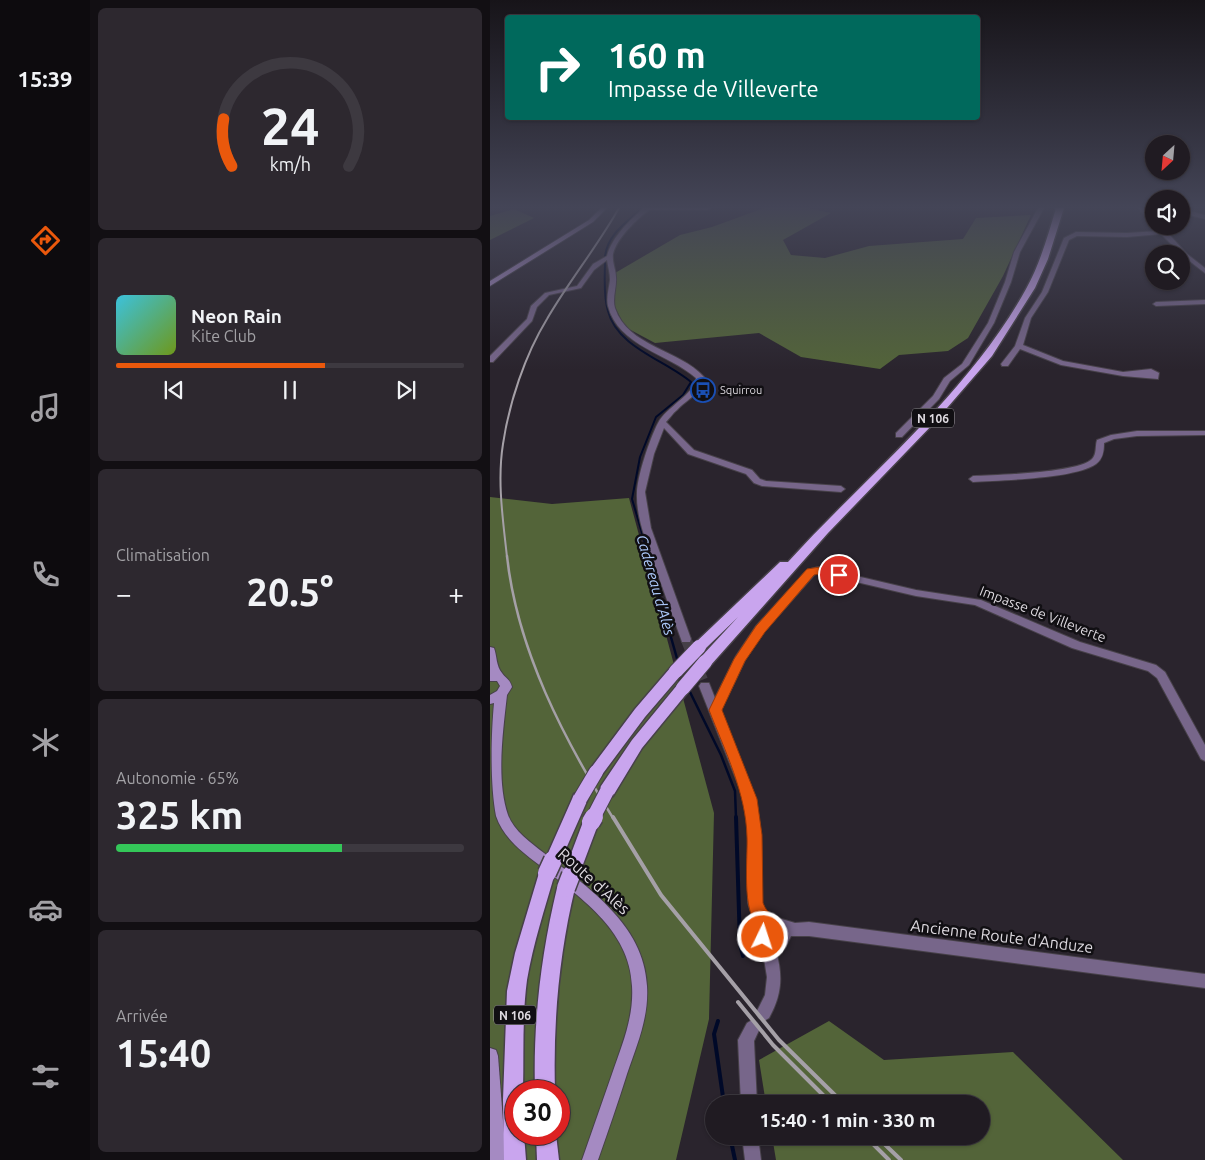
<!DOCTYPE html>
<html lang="fr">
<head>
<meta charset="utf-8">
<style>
	body { margin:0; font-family:Ubuntu,sans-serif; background:#2d282f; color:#f1f3f6; height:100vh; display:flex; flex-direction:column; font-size:19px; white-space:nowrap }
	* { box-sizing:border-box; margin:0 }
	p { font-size:16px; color:#a2a1a5 }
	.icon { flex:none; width:28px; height:28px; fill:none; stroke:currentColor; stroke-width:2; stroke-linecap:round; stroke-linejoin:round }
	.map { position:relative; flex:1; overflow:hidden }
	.drawer { display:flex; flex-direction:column; gap:8px; padding:8px; background:#120f13; width:400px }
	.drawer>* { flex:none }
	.hud { position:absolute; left:15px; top:15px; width:475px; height:105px; border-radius:5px; box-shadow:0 1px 4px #0004,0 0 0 1px #3d3940; background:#00695c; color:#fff; overflow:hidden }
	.needle { width:32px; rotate:206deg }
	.controls { position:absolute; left:655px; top:135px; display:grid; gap:10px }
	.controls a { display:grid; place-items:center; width:45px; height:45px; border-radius:50%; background:#201b22; box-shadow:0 1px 4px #0004,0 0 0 1px #3d3940; font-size:25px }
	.speed { position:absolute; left:15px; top:1080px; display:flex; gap:10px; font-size:25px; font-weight:700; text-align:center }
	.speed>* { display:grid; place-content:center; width:65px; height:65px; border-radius:50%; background:#201b22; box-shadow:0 1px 4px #0004,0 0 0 1px #3d3940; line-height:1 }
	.speed .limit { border:8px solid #d22; background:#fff; color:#111 }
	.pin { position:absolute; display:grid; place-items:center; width:42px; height:42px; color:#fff; margin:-21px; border:2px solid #fff; border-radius:50%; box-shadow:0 1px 5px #0007 }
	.me { position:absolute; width:55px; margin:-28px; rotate:4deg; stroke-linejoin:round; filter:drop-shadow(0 0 4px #0008) }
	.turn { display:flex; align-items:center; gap:18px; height:105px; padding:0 20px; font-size:22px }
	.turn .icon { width:65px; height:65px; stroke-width:2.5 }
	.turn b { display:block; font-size:35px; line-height:42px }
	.big { font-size:38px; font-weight:700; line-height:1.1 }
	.drawer .widget { flex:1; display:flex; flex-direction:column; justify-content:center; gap:8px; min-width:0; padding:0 18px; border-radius:8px; background:#2d282f }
	.drawer .dial { align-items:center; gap:0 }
	.dial svg { height:130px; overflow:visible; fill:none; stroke:#3d3940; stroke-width:7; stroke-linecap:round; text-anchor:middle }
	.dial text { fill:#f1f3f6; stroke:none }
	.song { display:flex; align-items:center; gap:15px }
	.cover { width:60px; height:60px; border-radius:8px; background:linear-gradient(135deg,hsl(190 70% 55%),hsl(80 70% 35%)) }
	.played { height:5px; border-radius:2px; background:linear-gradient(90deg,#ea580c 60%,#3d3940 60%) }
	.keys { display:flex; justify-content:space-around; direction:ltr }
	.heat { display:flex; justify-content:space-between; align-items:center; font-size:28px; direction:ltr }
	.charge { height:8px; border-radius:4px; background:linear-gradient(90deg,#34c759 65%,#3d3940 0) }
	.trip { position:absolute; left:215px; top:1095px; width:285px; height:50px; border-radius:25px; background:#201b22; box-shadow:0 1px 4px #0004,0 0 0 1px #3d3940; font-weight:700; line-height:50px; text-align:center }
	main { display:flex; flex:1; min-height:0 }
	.menu { display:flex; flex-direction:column; width:90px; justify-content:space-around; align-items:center; background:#0d0b0e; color:#a2a1a5 }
	.menu .icon { width:35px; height:35px }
	.menu .selected { color:#ea580c }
	.menu b { font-size:22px; color:#f1f3f6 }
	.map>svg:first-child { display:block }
</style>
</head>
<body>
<main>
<nav class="menu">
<b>15:39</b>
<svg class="icon selected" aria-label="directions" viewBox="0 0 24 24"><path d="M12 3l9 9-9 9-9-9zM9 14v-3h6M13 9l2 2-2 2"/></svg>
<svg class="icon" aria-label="music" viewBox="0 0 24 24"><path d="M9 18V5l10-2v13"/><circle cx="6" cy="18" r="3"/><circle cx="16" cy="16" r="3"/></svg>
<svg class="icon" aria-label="phone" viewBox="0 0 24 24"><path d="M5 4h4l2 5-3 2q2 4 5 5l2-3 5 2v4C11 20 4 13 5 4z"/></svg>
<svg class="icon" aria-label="climate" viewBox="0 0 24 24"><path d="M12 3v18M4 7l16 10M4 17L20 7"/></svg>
<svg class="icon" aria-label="car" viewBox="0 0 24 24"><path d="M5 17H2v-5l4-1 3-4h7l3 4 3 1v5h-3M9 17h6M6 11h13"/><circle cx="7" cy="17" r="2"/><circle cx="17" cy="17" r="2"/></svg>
<svg class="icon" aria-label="filters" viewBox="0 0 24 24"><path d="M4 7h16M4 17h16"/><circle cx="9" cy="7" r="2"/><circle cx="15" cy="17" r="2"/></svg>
</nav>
<section class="drawer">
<div class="widget dial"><svg viewBox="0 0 100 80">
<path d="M14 69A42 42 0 1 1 86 69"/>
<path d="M14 69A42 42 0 0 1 9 40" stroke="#ea580c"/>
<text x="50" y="56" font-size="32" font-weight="700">24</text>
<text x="50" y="72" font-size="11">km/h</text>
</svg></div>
<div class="widget">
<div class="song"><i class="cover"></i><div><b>Neon Rain</b><p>Kite Club</p></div></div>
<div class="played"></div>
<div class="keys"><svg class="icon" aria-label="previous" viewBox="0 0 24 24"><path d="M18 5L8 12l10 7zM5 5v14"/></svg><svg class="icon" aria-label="pause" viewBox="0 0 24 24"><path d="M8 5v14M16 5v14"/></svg><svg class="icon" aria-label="next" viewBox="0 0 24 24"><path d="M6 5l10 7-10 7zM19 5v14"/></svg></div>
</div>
<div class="widget"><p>Climatisation</p>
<div class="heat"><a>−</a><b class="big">20.5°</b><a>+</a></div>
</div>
<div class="widget"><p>Autonomie · 65%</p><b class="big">325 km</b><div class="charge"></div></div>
<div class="widget"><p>Arrivée</p><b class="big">15:40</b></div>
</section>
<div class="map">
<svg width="715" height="1160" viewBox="0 0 715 1160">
	<rect width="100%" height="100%" fill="#2a242d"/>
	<g fill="#536439" fill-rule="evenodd">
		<polygon points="274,208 318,208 341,213 293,240 301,255 335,258 379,246 473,239 486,218 541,215 513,276 478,338 458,351 409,355 390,369 311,357 269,333 165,343 135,327 124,305 125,273 190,235 222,227"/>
		<polygon points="24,209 44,218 0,240 0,216"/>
		<path d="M0 497 62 504 139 498 224 813 219 1019 186 1160H0ZM26 1091H69V1134H26Z"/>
		<polygon points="339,1021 394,1060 523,1052 633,1160 286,1160 282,1136 491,1136 491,1104 276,1104 269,1060"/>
	</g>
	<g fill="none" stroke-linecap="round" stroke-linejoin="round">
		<g stroke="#000928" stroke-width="2">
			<path d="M115 257C117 236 134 224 149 211"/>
			<path d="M115 261C115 277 113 295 118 311 127 347 175 360 201 382L193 395 166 417 150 457 142 499 159 557"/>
		</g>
		<g stroke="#000928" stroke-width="2.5">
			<polyline points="158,556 188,662"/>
			<polyline points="198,688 231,755 245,791 246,818"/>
		</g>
		<g stroke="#000928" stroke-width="4">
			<polyline points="246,817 250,944 253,956"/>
			<polyline points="228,1021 224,1034 234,1104"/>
			<polyline points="240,1136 245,1160"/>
		</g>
		<polyline stroke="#453f48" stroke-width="11" stroke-dasharray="11 5.5" stroke-linecap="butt" points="196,639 215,686"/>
		<defs>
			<g id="street">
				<path d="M154 208H221L218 210H159C146 220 127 238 123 254 122 262 126 270 126 277 127 287 122 298 125 308 138 347 189 349 214 377 214 392 196 400 187 410 183 413 180 418 176 422L204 450 262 470 270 479 276 481 351 486 355 489 351 492 272 486 264 483 256 474 198 454 174 428 164 454 155 492 161 528 201 639 200 642H192L191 639C182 615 174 591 165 567 157 543 146 518 147 493 147 477 160 438 168 423 175 408 206 393 206 378 179 354 128 346 118 306 116 298 119 288 120 280 120 273 118 267 117 260L104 270 91 288 59 295 47 307 42 321 3 362H0V356L37 319 41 306 55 293 87 286 103 264 117 256C122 237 140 220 154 208Z"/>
				<polygon points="548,208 554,208 530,252 521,282 504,323 479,365 460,381 449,399 412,437 406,437 406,433 443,396 454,378 472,364 498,323 515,282 524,252"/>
				<polygon points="648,208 654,208 664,218 664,224"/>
				<polygon points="691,209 715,215 715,219 691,213"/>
				<polygon points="670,227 676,231 697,254 715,268 715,273 693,256 671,234 637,237 587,236 579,240 558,292 541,318 533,345 573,361 633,372 661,369 669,373 668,379 633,376 571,365 530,349 518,366 512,366 511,364 525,346 535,318 552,292 574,238 586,232 637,233 668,231 667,229"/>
				<polygon points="715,300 715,304 666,306 663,304 666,302"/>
				<path d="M647 431H715V435L647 436 624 439 614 443C614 451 613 459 606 464 585 479 511 480 483 482L479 479 483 476C505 475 589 473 602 459 607 454 605 446 607 440L621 435Z"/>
				<path d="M328 567 426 590 491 600 590 642 666 665 675 672 715 745V761L711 759 667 678 658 671 582 648 485 605 426 596 328 573 325 574 274 632 255 660 231 710 266 799 271 835 272 903 277 919 285 917 305 923 319 922 715 974V988L319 936H301L296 946 286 951C293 976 292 995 279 1018L274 1021 269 1018 266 1013 275 995 277 977 274 959 267 936V931L258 903 259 835 254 799 209 686 211 683H219L225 698 246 656 266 626 317 570ZM283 930 287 932 285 937 281 935Z"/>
				<polygon points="262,1020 267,1023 270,1028 264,1041 267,1104 251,1104 248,1040 257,1023"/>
				<polygon points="252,1136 268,1136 271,1160 255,1160"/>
			</g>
			<g id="secondary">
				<polygon points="111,208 117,208 103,222 0,286 0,281 99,220"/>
				<path d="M0 647 4 648C7 656 6 666 12 673 16 679 20 679 22 687L17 695C13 731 6 780 18 815 24 831 41 843 54 853 98 888 154 924 157 986 159 1017 147 1045 137 1074 128 1103 118 1131 108 1160H92C102 1131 112 1103 122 1074 132 1045 144 1017 142 986 140 929 88 896 48 864 31 851 13 837 6 816 0 784 1 736 4 703L0 704V695L7 691 10 686 7 681H0Z"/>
				<polygon points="0,1048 6,1050 8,1056 16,1160 0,1160"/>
			</g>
			<g id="primary">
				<path d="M566 208H574L558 259 545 288 502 356 444 423 338 533 220 666H210L208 662 210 658 248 617 214 650H204L202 647 204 644 290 562H298C378 474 478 394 536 289 550 264 558 235 566 208Z"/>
				<polygon points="186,666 191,667 193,671 191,675 155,717 111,776 106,778 101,776 98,772 101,768 145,709 181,667"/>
				<polygon points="193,683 198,684 200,688 198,692 152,748 123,796 117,798 111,796 109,791 111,786 142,740 188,684"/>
				<polygon points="90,792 96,794 98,799 71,860 69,865 63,867 57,865 55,860 82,799 84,794"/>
				<path d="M101 815 107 817 109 822 89 875 87 880 82 882 85 888C69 955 63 1022 65 1091H45C43 1022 51 955 67 888L70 883 75 880 73 875 93 822 95 817Z"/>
				<path d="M57 865 63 868 65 873C55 908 43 944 37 980 32 1017 34 1054 33 1091H26V1134H34L36 1160H14L13 1100 17 991 25 953 49 873 51 868Z"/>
				<polygon points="46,1134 66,1134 69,1160 47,1160"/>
			</g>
		</defs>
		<use href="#street" stroke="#474149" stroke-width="2"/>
		<use href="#secondary" stroke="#474149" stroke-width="2"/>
		<use href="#primary" stroke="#474149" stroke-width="3"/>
		<use href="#street" fill="#77668a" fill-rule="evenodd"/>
		<use href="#secondary" fill="#a58ac2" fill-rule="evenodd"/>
		<use href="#primary" fill="#c9a5ee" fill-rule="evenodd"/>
		<path stroke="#a5a0a7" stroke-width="2" d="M17 557C13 520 7 481 13 444 19 403 35 355 57 319 79 281 107 247 129 208"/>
		<path stroke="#a5a0a7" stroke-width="2.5" d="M17 556C27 650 74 739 123 818"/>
		<g stroke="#a5a0a7" stroke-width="4">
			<polyline points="123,817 171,895 289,1040 354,1104"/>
			<polyline points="248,1002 283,1045 342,1104"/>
			<polyline points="375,1136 399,1160"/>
			<polyline points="386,1136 411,1160"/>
		</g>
		<defs>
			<g id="primary-bridge-far1">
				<polyline points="186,671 209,647"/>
				<polyline points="193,688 215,662"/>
				<polyline points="90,799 106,772"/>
				<polyline points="103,818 117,791"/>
			</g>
			<g id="primary-bridge">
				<polyline points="101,822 104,817"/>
				<polyline points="57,873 63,860"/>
				<polyline points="76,888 81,875"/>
			</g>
		</defs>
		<use href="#primary-bridge-far1" stroke="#474149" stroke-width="16" stroke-linecap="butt"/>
		<use href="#primary-bridge" stroke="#474149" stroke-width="21" stroke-linecap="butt"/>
		<use href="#primary-bridge-far1" stroke="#c9a5ee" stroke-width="14"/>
		<use href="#primary-bridge" stroke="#c9a5ee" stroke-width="18"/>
	</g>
	<linearGradient id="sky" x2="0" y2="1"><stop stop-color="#171419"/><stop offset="0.56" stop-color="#444557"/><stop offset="1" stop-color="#444557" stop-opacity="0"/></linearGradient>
	<rect width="715" height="370" fill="url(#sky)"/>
	<path fill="#ea580c" stroke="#983908" d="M330 567 353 572 355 575 349 579 330 574 324 575 275 632 255 661 232 710 267 799 272 835 273 903C278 916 285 914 290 924L287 929 283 932 279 942 273 945 268 942 265 937 269 925C251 915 258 856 257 837 256 793 235 751 219 710L244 659 266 626 317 569Z"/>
	<defs>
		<symbol id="bus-ring" viewBox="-11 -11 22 22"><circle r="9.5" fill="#110f13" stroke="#1a4fb4" stroke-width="1.5"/><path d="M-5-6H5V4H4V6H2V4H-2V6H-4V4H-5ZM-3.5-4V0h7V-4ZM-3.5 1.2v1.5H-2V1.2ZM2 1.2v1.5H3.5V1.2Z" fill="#1a4fb4"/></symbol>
	</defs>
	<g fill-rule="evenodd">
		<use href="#bus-ring" x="199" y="376" width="28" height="28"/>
	</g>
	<g text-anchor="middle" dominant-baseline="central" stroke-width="5" stroke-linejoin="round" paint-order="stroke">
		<g font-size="11" fill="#ddd9df" stroke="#110f13" text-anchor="start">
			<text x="230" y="390">Squirrou</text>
		</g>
		<g fill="#110f13" stroke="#a09ca2" stroke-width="1">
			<rect x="422" y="408.5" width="42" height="19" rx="4"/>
			<rect x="4" y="1005.5" width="42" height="19" rx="4"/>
		</g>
		<g font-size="12" font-weight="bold" fill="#ddd9df">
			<text x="443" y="418">N 106</text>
			<text x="25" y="1015">N 106</text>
		</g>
		<g font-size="14" fill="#ddd9df" stroke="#110f13">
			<text transform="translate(553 614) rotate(21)">Impasse de Villeverte</text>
		</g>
		<g font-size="15" font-style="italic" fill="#abc7f9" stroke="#110f13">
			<text transform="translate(166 585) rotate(74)">Cadereau d'Alès</text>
		</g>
		<g font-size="16" fill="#ddd9df" stroke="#110f13">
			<text transform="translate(104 881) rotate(42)">Route d'Alès</text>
			<text transform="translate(512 936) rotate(7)">Ancienne Route d'Anduze</text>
		</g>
	</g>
</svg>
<div class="controls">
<a><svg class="needle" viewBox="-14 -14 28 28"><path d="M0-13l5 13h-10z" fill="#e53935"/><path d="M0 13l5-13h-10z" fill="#a2a1a5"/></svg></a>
<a><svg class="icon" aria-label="sound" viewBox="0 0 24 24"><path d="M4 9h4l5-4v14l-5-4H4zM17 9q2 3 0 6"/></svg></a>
<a><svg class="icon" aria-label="search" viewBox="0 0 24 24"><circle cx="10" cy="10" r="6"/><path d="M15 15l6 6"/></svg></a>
</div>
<div class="speed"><div class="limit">30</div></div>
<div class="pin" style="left:349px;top:575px;background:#d93025"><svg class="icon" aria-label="arrive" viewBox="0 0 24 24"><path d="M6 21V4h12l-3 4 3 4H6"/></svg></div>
<svg class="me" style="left:273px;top:937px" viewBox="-20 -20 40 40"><circle r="17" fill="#ea580c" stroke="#fff" stroke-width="3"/><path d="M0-11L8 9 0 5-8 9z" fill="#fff"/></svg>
<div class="trip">15:40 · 1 min · 330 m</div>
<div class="hud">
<div class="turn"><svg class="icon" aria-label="right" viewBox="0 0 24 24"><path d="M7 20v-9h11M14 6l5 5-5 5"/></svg><div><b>160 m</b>Impasse de Villeverte</div></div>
</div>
</div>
</main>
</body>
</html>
